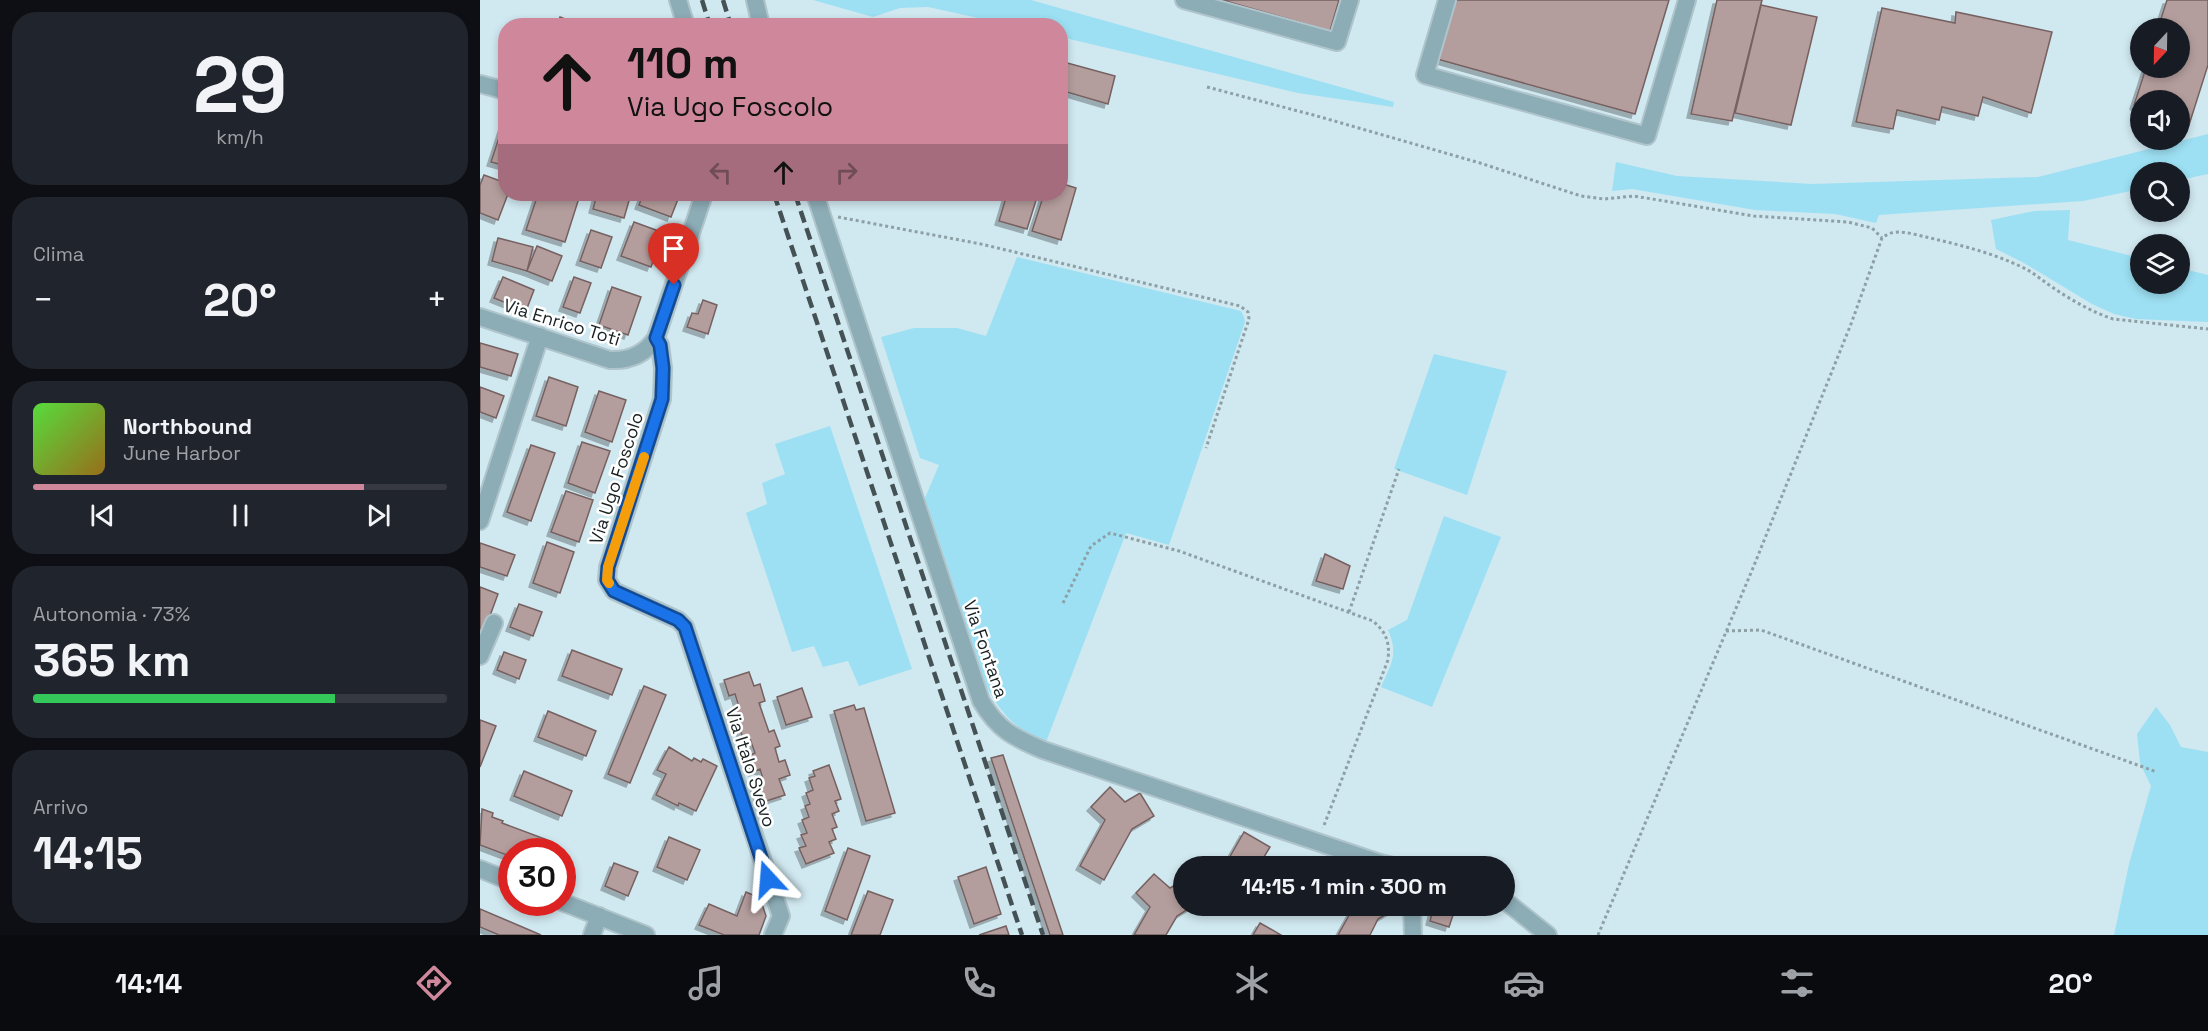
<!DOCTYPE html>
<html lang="it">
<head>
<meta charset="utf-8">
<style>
	body { margin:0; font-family:"Space Grotesk",sans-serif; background:#20242c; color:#f1f3f6; height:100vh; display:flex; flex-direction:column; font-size:22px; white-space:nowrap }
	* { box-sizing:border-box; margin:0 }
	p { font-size:20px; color:#9ea1a6 }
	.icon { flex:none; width:33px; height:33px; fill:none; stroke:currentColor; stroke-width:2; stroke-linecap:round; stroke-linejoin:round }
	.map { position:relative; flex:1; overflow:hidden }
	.panel { display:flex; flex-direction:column; gap:12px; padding:12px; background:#0d0f14; width:480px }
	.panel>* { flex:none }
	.top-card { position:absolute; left:18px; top:18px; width:570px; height:183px; border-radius:24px; box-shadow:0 3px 9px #0003; background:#ce879b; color:#111; overflow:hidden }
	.needle { width:39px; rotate:202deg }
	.fabs { position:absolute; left:1650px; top:18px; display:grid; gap:12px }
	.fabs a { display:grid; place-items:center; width:60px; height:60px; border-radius:50%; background:#171b24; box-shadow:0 3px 9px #0003; font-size:30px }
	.speed { position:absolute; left:18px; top:838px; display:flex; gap:12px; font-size:30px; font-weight:700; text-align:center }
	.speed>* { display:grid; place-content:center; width:78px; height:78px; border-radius:50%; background:#171b24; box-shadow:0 3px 9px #0003; line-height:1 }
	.speed .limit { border:9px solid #d22; background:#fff; color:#111 }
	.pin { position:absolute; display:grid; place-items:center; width:51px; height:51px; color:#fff; margin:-62px -26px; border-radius:50% 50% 50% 0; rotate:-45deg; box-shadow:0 0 6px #0007 }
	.pin .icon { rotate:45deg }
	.me { position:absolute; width:66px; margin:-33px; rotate:341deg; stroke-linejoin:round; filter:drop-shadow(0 0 4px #0008) }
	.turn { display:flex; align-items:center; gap:21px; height:126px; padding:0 30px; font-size:27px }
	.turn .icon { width:78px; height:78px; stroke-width:2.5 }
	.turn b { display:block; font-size:42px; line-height:51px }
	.lanes { display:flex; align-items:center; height:57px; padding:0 30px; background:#0003; justify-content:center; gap:30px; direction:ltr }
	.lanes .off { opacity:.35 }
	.big { font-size:45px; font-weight:700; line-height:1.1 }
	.panel .widget { flex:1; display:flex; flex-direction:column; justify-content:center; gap:9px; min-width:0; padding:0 21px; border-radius:24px; background:#20242c }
	.panel .dial { align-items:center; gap:0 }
	.dial b { font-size:78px; line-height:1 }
	.song { display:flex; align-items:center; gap:18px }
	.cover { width:72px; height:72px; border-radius:9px; background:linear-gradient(135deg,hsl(110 70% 55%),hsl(40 70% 35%)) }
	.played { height:6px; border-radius:3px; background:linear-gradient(90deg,#ce879b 80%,#363941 80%) }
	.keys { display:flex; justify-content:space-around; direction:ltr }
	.heat { display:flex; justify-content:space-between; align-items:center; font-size:33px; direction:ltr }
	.charge { height:9px; border-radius:4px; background:linear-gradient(90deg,#34c759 73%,#363941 0) }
	.trip { position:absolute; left:693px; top:856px; width:342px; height:60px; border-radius:30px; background:#171b24; box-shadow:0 3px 9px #0003; font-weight:700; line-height:60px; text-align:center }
	.tab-bar { display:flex; height:96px; justify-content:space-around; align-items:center; background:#090b0e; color:#9ea1a6 }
	.tab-bar .icon { width:42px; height:42px }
	.tab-bar .active { color:#ce879b }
	.tab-bar b { font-size:27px; color:#f1f3f6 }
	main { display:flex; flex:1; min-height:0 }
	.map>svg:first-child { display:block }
</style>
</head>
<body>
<main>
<section class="panel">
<div class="widget dial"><b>29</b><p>km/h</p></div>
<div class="widget"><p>Clima</p>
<div class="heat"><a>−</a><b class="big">20°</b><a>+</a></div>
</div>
<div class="widget">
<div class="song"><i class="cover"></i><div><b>Northbound</b><p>June Harbor</p></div></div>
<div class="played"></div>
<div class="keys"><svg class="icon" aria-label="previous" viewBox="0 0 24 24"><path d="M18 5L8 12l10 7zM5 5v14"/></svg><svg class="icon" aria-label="pause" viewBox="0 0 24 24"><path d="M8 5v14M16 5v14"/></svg><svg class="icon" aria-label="next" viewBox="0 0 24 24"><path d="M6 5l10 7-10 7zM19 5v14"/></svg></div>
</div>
<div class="widget"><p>Autonomia · 73%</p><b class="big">365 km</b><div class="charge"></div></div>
<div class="widget"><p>Arrivo</p><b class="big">14:15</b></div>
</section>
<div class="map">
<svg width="1728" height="935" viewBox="0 0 1728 935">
	<defs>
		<filter id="shadow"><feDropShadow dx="-4" dy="4" stdDeviation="0" flood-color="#0004"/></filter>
	</defs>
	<rect width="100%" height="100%" fill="#d0e8f0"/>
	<g fill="#9de0f3">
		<polygon points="333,0 551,0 914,102 913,107 818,93 581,37 580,26 530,25 448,7 420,8 393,17"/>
		<polygon points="1728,134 1728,174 1700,180 1700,172 1660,172 1660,189 1603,201 1399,215 1396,223 1355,214 1275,210 1152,189 1132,191 1136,162 1197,176 1332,184 1558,177"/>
		<polygon points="1590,210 1588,240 1660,258 1660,284 1700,284 1700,268 1728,275 1728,322 1656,319 1634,314 1612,304 1544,263 1516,249 1511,220 1554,211"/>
		<path d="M537 257 761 311 764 317 765 322 689 545 646 533 566 742C538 733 520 712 507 687L445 498 459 465 440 458 401 337 434 328H477L506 336Z"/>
		<polygon points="954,354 1027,371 987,495 914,469"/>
		<polygon points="350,426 432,669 379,686 368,661 343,667 334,646 312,652 266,513 287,504 282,483 305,474 295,444"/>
		<path d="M964 516 1021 537 952 707 901 687C911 664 919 655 908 630L927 620Z"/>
		<polygon points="1676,707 1690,725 1701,747 1728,752 1728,935 1634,935 1649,864 1671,786 1660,763 1657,734"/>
	</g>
	<g fill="#b49d9d" stroke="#766161" stroke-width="1.5" filter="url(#shadow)">
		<polygon points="742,0 859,0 850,31"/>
		<polygon points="975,0 1189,0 1155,114 957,59"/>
		<polygon points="1237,0 1282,0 1252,121 1211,114"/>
		<polygon points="1687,0 1728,0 1728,65 1709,125 1700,124 1700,100 1660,100 1660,112 1654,105 1666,68 1700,68 1700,28 1678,28"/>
		<polygon points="1281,5 1337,17 1311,125 1255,113"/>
		<polygon points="1402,8 1475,23 1476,12 1572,32 1551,113 1503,97 1498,116 1462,107 1459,120 1417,110 1413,129 1376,122"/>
		<polygon points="80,17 103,26 77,26"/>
		<polygon points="580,61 635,76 628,104 580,90"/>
		<polygon points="26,116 26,166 11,162"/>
		<polygon points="4,175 26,183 26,194 28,194 18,220 0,213 0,185"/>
		<polygon points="580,183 596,188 581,240 552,231 564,194 580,194"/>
		<polygon points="58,194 86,194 99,198 85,242 46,230"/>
		<polygon points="117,194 151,194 144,218 113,209"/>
		<polygon points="163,194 200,194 191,217 159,205"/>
		<polygon points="527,194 558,194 547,229 519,221"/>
		<polygon points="154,222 184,233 171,267 141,256"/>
		<polygon points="111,230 132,237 121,268 100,261"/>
		<polygon points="18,238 53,247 47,271 12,261"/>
		<polygon points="57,246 82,256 72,281 47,271"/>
		<polygon points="23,277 54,290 46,311 14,298"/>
		<polygon points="94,277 111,283 100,313 83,307"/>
		<polygon points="132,287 161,297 148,335 119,325"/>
		<polygon points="223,300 237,305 228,334 207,327 212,313 218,314"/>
		<polygon points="0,343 38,354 31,376 0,367"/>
		<polygon points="69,377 98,387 86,426 56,416"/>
		<polygon points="0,387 24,396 16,418 0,412"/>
		<polygon points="119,391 146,400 132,442 105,432"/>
		<polygon points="102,442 130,451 115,493 88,483"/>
		<polygon points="51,445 75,453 51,521 27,512"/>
		<polygon points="86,491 113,500 99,542 71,532"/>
		<polygon points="67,542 94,552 80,593 53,583"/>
		<polygon points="0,543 35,555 27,576 0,567"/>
		<polygon points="845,554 870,566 863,589 836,581"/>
		<polygon points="0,587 18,594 0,643"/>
		<polygon points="39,604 62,612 53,636 30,627"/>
		<polygon points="92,650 142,669 132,695 82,676"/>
		<polygon points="24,652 46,660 39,679 17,670"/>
		<polygon points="269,672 274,686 280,684 285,701 279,703 289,732 294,730 300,746 295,748 299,762 305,760 310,775 299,779 305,795 280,803 274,786 284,782 280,769 273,772 268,756 275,753 270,739 264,741 253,710 259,707 255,694 249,696 244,680"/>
		<polygon points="164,686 186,695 150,783 128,774"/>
		<polygon points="322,688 332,717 306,725 297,697"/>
		<polygon points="374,705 376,710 384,708 415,813 386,821 354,711"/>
		<polygon points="68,711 116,731 106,756 58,737"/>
		<polygon points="0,720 16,726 0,767"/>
		<polygon points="189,747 212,761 214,758 221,762 223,759 237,766 216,811 199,803 198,806 176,795 186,774 177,770"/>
		<polygon points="523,755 583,935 570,935 511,758"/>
		<polygon points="349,765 361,799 355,801 359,811 352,814 357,827 352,829 356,839 349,842 354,853 326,864 319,848 326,846 321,835 327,833 322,820 329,817 325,806 330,804 326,793 333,790 329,778 335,776 333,771"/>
		<polygon points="44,771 92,791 82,816 34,796"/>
		<polygon points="630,787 645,802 660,793 674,816 652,829 624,880 600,866 625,820 611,807"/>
		<polygon points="2,809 13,813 12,817 23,821 22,823 70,841 66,852 32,852 32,857 0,845"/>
		<polygon points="764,832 790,847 778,867 744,867"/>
		<polygon points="189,837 220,850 207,880 177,867"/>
		<polygon points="368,848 390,856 367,920 345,911"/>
		<polygon points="134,863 158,872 148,896 125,886"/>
		<polygon points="506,867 521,914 494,924 478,877"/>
		<polygon points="674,874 690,888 704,880 704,906 713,906 697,916 686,935 654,935 670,907 656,893"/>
		<polygon points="388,891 413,900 400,935 371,935"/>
		<polygon points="266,892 280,898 286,916 279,935 244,935 219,925 229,904 257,916"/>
		<polygon points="868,906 920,906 898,919 890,935 858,935 872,910"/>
		<polygon points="954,906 976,906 969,927 950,921"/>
		<polygon points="0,909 61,935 19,935 0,927"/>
		<polygon points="780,923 801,935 773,935"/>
		<polygon points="526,926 529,935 499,935"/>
	</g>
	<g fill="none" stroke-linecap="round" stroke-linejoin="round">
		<defs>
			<g id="minor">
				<polyline points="198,0 206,26"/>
				<polyline points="275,0 281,26"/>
				<polyline points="704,0 857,42 870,0"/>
				<polyline points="967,0 945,75 1167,136 1207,0"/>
				<polyline points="0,84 26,91"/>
				<path d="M335 194 501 701C518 730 533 737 563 750L900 863 917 867"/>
				<path d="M0 317 130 360C150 361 165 354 176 338L224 194"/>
				<polyline points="176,338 180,345 183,368 182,399 128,567 127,580 134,591 198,620 205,627 301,916 293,935"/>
				<polyline points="0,521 60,336"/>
				<polyline points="0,656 14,623"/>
				<polyline points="0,869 32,882"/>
				<polyline points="1024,900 1068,935"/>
				<polyline points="82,902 166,935"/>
				<polyline points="932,906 933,935"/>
				<polyline points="112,935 119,916"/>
			</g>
		</defs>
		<use href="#minor" stroke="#afc4cb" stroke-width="20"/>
		<g stroke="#8da0a6" stroke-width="3" stroke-dasharray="3 3" stroke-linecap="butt">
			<polyline points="727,87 837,116 1000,163 1101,196 1124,199 1154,196 1274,216 1368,222 1392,228 1402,238"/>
			<polyline points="358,217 501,244 760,306 768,312 769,319 726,448"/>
			<path d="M583 603 611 546 630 533 699 551 893 621C906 632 910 642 908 660L843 828"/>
			<polyline points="869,612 919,469"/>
			<polyline points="1246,631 1281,630 1677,772"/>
			<path d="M1118 935 1273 568 1371 324 1402 238C1415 227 1431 234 1446 237 1480 245 1514 253 1546 269 1555 274 1563 281 1572 287 1591 300 1612 312 1633 319L1728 329"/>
		</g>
		<use href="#minor" stroke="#8cacb6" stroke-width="16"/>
		<g stroke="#455255" stroke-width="4.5" stroke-dasharray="12 6" stroke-linecap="butt">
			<polyline points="222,0 230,26"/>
			<polyline points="243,0 251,26"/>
			<polyline points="294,194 542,935"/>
			<polyline points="315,194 563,935"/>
		</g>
	</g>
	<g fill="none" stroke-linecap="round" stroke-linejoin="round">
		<defs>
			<polyline id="route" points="194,285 176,338 180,345 183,368 182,399 128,567 127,580 134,591 198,620 205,627 288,879"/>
		</defs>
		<use href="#route" stroke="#114b97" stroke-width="15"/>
		<use href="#route" stroke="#1a73e8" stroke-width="10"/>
		<polyline stroke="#f59e0b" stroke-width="10" points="129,583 127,580 128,567 164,457"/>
	</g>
	<g text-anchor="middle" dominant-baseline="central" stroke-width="5" stroke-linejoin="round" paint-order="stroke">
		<g font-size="18" fill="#182123" stroke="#fff">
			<text transform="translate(82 322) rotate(17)">Via Enrico Toti</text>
			<text transform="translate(136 478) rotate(-72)">Via Ugo Foscolo</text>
			<text transform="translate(506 649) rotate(71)">Via Fontana</text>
			<text transform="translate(271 767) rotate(72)">Via Italo Svevo</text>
		</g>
	</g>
</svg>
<div class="fabs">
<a><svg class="needle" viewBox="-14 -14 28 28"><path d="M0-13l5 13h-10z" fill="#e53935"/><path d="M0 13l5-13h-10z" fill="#9ea1a6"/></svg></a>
<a><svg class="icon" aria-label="sound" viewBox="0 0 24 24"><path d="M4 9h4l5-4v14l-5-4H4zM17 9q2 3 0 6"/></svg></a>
<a><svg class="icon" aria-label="search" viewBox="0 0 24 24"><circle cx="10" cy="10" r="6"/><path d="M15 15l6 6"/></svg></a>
<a><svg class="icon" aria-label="layers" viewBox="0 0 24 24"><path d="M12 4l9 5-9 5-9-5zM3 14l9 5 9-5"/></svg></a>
</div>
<div class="speed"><div class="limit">30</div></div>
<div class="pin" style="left:194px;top:285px;background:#d93025"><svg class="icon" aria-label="arrive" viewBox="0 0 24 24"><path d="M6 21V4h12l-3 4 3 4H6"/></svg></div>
<svg class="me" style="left:288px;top:879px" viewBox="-20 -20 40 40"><path d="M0-17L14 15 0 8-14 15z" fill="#1a73e8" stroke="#fff" stroke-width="4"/></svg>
<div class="trip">14:15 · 1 min · 300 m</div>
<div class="top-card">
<div class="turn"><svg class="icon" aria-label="ahead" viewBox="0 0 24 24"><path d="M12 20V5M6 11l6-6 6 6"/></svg><div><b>110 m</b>Via Ugo Foscolo</div></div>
<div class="lanes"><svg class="icon off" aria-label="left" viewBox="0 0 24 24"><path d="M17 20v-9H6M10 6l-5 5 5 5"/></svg><svg class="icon" aria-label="ahead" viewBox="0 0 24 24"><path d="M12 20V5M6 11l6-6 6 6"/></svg><svg class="icon off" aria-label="right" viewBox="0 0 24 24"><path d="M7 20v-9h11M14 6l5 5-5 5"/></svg></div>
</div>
</div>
</main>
<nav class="tab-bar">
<b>14:14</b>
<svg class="icon active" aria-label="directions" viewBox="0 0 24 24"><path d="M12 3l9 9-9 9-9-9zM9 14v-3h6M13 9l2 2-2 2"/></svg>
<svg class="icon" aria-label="music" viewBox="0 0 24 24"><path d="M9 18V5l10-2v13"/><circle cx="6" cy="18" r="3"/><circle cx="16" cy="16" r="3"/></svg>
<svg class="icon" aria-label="phone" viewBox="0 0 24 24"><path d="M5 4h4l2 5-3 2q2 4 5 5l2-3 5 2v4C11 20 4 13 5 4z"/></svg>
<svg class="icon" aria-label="climate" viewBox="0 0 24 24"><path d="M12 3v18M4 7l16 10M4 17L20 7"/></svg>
<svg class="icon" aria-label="car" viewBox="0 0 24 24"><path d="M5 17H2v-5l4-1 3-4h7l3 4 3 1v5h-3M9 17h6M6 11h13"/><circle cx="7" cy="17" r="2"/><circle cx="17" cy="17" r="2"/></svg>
<svg class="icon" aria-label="filters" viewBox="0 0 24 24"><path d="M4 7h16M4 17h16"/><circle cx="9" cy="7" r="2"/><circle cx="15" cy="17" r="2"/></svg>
<b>20°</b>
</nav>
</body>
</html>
